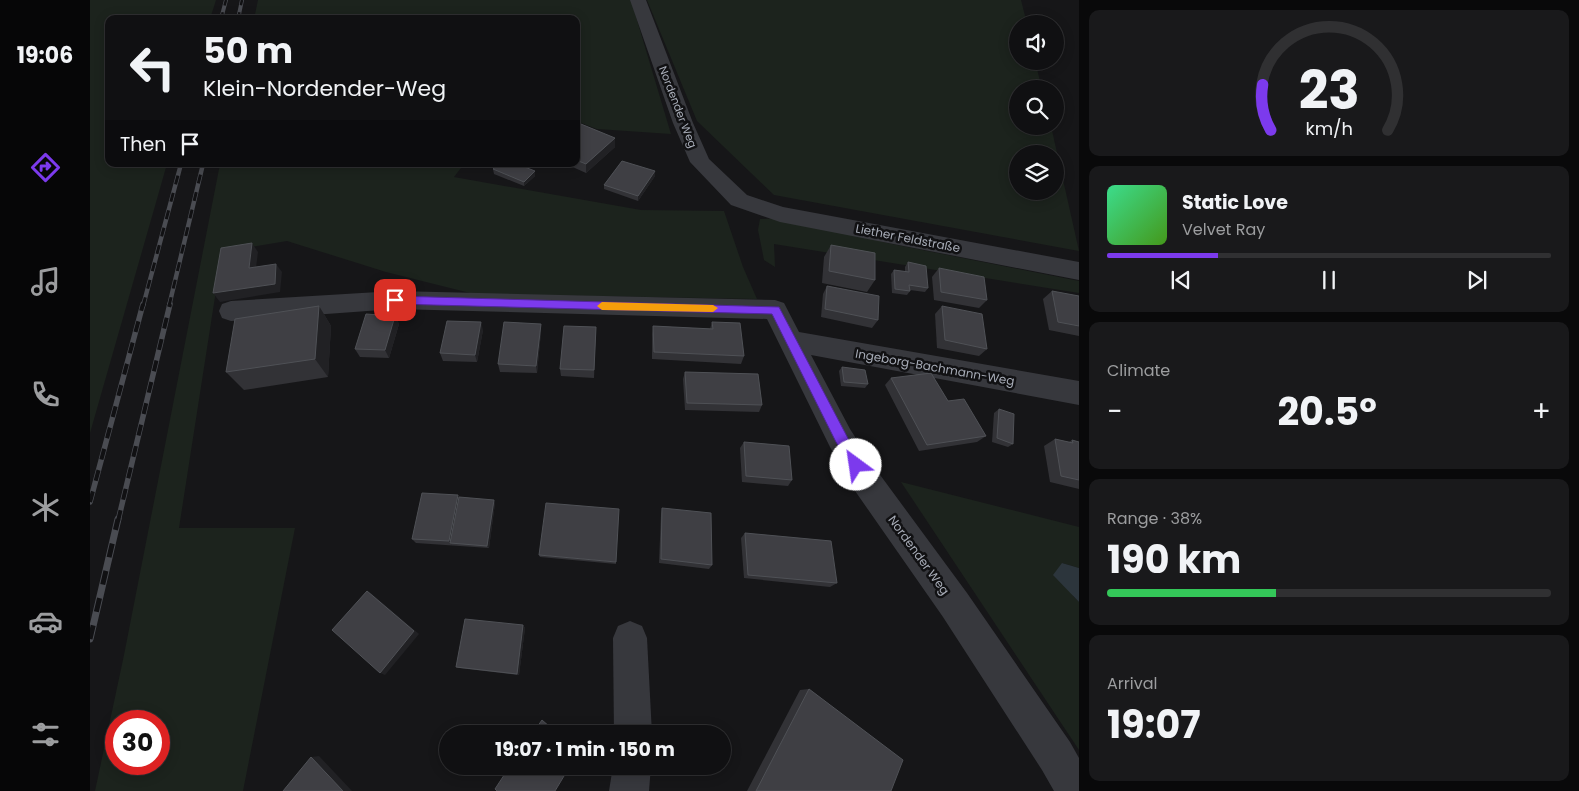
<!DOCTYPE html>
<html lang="en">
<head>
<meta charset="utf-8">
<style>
	body { margin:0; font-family:Poppins,sans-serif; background:#19191b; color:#f1f3f6; height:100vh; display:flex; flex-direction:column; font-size:19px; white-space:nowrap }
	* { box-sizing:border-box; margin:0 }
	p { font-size:16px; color:#9c9d9f }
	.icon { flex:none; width:28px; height:28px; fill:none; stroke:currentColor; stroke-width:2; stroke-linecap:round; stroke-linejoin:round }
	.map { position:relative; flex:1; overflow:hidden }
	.details { display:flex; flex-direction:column; gap:10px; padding:10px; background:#09090a; width:500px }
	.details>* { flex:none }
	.banner { position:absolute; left:15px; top:15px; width:475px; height:152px; border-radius:10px; box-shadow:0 2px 12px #0003,0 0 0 1px #303032; background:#101012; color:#f1f3f6; overflow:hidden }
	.fabs { position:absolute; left:919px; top:15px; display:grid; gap:10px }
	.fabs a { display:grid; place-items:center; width:55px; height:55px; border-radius:50%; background:#101012; box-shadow:0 2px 12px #0003,0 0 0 1px #303032; font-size:25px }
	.speed { position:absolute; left:15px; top:710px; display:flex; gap:10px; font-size:25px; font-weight:700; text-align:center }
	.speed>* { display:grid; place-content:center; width:65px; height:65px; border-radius:50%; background:#101012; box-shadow:0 2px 12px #0003,0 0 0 1px #303032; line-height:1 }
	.speed .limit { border:8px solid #d22; background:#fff; color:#111 }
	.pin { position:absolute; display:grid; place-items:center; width:42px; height:42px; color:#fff; margin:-21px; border-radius:10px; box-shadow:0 2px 8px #0006 }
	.me { position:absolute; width:55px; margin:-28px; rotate:329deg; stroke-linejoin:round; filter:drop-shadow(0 0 4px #0008) }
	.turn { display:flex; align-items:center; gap:18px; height:105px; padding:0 15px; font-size:22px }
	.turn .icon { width:65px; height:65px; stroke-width:2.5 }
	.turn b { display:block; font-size:35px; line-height:42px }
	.then { display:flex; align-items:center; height:48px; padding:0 15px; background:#0003; gap:10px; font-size:19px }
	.big { font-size:38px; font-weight:700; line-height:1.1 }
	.details .tile { flex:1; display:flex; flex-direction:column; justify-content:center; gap:8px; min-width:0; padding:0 18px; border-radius:10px; background:#19191b }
	.details .dial { align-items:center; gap:0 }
	.dial svg { height:130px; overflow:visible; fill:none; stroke:#303032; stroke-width:7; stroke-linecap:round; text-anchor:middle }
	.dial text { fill:#f1f3f6; stroke:none }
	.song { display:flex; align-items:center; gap:15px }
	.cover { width:60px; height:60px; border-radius:8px; background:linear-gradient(135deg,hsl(150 70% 55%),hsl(100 70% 35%)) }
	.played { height:5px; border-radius:2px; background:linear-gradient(90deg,#7c3aed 25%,#303032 25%) }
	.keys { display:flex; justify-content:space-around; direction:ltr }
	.heat { display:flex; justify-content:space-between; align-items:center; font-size:28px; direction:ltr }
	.charge { height:8px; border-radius:4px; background:linear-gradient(90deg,#34c759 38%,#303032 0) }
	.trip { position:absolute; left:349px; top:725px; width:292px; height:50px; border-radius:25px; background:#101012; box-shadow:0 2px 12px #0003,0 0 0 1px #303032; font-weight:700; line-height:50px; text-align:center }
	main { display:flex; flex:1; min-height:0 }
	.menu { display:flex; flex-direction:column; width:90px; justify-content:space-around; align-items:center; background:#060607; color:#9c9d9f }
	.menu .icon { width:35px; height:35px }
	.menu .on { color:#7c3aed }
	.menu b { font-size:22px; color:#f1f3f6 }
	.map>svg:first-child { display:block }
</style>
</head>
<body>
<main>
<nav class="menu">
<b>19:06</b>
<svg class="icon on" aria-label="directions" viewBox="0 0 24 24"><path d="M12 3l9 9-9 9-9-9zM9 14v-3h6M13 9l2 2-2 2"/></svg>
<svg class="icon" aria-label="music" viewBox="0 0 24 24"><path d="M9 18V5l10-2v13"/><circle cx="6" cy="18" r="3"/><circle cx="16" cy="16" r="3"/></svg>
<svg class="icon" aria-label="phone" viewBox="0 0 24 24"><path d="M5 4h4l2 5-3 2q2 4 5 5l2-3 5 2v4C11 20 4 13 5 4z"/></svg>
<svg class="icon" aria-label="climate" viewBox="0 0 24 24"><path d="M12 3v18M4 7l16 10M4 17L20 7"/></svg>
<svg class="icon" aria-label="car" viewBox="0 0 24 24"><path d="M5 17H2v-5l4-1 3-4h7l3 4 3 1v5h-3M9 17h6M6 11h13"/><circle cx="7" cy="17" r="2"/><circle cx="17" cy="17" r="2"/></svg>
<svg class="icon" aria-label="filters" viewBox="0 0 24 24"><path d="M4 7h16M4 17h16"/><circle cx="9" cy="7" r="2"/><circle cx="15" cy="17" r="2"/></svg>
</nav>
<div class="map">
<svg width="989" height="791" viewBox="0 0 989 791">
	<rect width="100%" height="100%" fill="#161618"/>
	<g fill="#1c231d" fill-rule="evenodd">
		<polygon points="0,0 126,0 120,19 19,19 19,164 77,164 0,433"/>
		<polygon points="168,0 541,0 581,134 507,129 486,121 486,19 164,19"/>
		<path d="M557 0H931L937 24H928V61H945L952 89H928V126H961L989 251 684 195 607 121ZM928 154H965V191H928Z"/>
		<path d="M130 164H374L364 177 551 210 634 211 653 267 667 299 384 294 296 272 197 241 132 252 89 528H205L153 791H5L34 655ZM26 721H69V764H26Z"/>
		<polygon points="691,218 802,244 989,281 989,293 684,244 685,267 674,260 668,230 670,219"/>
		<polygon points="811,482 989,527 989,568 972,563 983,596 989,602 989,750"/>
	</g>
	<polygon fill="#2c353c" points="972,563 989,568 989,602 963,575"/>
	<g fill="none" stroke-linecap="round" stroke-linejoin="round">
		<g fill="#37383d" fill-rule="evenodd">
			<polygon points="540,0 556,0 603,123 619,159 657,195 693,207 989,262 989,280 690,222 641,205 600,162 583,123"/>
			<polygon points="305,291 685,300 694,303 709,332 989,381 989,405 721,355 760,429 785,468 877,593 980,742 989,758 989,791 964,791 952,770 853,617 763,488 740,447 677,319 305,309 141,321 132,318 129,311 132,304 141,301"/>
			<polygon points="540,621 552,626 557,638 562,734 524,734 523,638 528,626"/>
			<polygon points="523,766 561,766 559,791 519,791"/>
		</g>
		<defs>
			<g id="rail-far3">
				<polyline points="131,19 136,0"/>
				<polyline points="148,19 152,0"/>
			</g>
			<g id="rail-far2">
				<polyline points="53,306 91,164"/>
				<polyline points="79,306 113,164"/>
			</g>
			<g id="rail-far1">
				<polyline points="0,502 53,304"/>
				<polyline points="28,521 80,304"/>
			</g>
			<polyline id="rail" points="0,639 28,519"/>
		</defs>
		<use href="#rail-far3" stroke="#4a4c52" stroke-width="4"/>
		<use href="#rail-far2" stroke="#4a4c52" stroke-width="4.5"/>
		<use href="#rail-far1" stroke="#4a4c52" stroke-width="5.5"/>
		<use href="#rail" stroke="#4a4c52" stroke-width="7"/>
		<use href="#rail-far3" stroke="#111113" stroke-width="2.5" stroke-dasharray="7" stroke-linecap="butt"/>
		<use href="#rail-far2" stroke="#111113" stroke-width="3" stroke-dasharray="9" stroke-linecap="butt"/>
		<use href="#rail-far1" stroke="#111113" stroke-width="4" stroke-dasharray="11" stroke-linecap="butt"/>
		<use href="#rail" stroke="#111113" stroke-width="5" stroke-dasharray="14" stroke-linecap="butt"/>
	</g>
	<g fill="#323236">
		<polygon points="486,122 525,147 496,173 476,164 486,164"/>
		<polygon points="403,169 445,171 445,176 434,186 404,174"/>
		<polygon points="565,171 565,176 548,201 514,189 514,185"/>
		<polygon points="741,245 785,280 777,292 732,283 734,257"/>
		<polygon points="818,262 838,288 835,292 820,290 820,291 817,295 802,293 801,274 804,270 815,272 815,267"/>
		<polygon points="849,268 897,300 889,308 844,300 842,277"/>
		<polygon points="737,286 788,320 782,328 731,317 733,294"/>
		<polygon points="962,291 989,296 989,336 959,330 953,299"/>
		<polygon points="229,306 241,326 238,377 154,390 136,372"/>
		<polygon points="852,306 897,349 889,356 847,348 845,314"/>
		<polygon points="305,316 309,324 299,358 270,357 265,349"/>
		<polygon points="622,322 654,356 651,364 562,359 562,334 563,326 620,329"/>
		<polygon points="451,324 451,332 447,373 410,372 408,364"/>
		<polygon points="506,327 504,378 471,376 470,369"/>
		<polygon points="393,330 387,362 353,361 350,353"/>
		<polygon points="752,367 778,384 775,388 751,386 749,371"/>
		<polygon points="595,372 672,405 669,412 595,410 593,379"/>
		<polygon points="801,378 858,401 896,436 887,442 829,451 795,385"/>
		<polygon points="909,409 923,444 918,447 902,442 904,413"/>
		<polygon points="965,439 979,442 982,440 989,442 989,489 960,482 954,446"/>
		<polygon points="654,442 702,480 698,486 652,482 650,448"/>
		<polygon points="369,497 405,503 399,548 326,543 322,539"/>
		<polygon points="572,508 622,565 619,569 569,563 571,514"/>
		<polygon points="655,533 747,583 740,587 654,578 651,538"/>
		<polygon points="449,555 526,562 526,564 450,557"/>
		<polygon points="433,625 435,628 429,675 369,668 366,667"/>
		<polygon points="719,689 801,791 657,791 710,690"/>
	</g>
	<g fill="#212124">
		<polygon points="525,138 525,147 496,173 496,164"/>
		<polygon points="445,171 445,176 434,186 434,182"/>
		<polygon points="565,171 565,176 548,201 548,196"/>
		<polygon points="162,243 168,252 165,276 159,268"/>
		<polygon points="186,264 192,272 190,292 130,302 123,293"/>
		<polygon points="229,306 241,326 238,377 225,359"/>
		<polygon points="305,316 309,324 299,358 295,350"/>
		<polygon points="391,322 393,330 387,362 385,355"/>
		<polygon points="451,324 451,332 447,373 446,366"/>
		<polygon points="368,495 371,500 360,543 362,545 359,541"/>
		<polygon points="404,500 405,503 399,548 397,546"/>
		<polygon points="277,591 282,594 329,634 295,675 290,673"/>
		<polygon points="433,625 435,628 429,675 427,674"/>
		<polygon points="229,756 262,791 253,791 221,757"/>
	</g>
	<g fill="#3f3f44" stroke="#4f5156">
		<polygon points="486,122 525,138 496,164 486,160"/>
		<polygon points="532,161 565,171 548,196 514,185"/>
		<polygon points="409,164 427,164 445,171 434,182 403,169"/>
		<polygon points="162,243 159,268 186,264 185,284 123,293 131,248"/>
		<polygon points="741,245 785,253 785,280 739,271"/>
		<polygon points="818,262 836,266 838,288 819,285 820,291 805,289 804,270 819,272"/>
		<polygon points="849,268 894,277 897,300 851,292"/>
		<polygon points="737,286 789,296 788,320 735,309"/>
		<polygon points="962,291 989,296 989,326 968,322"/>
		<polygon points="229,306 225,359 136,372 145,319"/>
		<polygon points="852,306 892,314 897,349 855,340"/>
		<polygon points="276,314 305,316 295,350 265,349"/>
		<polygon points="357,321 391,322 385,355 350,353"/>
		<polygon points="414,322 451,324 446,366 408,364"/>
		<polygon points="622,322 650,323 654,356 564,352 563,326 623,329"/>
		<polygon points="474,326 506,327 504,370 470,369"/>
		<polygon points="752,367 775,370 778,384 754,382"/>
		<polygon points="595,372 668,374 672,405 597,403"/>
		<polygon points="841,373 858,401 874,399 896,436 837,445 801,378"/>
		<polygon points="909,409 924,414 923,444 907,438"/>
		<polygon points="965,439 983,443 982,440 989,442 989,480 971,476"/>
		<polygon points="654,442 699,446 702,480 656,476"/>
		<polygon points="332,493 368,495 359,541 322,539"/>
		<polygon points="369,497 404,500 397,546 360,543"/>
		<polygon points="456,503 529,509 526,562 449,555"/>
		<polygon points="572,508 621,513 622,565 571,559"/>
		<polygon points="655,533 741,541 747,583 658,575"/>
		<polygon points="277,591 324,631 290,673 242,630"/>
		<polygon points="375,619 433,625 427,674 366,667"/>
		<polygon points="719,689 813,760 801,791 666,791"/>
		<polygon points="452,720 468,734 442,734"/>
		<polygon points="221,757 253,791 193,791"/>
		<polygon points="420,766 480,766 465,791 407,791 405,789"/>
	</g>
	<polygon fill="#7c3aed" stroke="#51269a" points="305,296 689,307 772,465 771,469 766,471 762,469 746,442 682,314 305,304 300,300"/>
	<polygon fill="#f59e0b" points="512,302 623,305 628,308 623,312 512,310 507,306"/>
	<g text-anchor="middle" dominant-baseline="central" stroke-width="5" stroke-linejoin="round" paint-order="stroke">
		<g font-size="11" fill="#a8adb8" stroke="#111113">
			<text transform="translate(588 107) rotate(69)">Nordender Weg</text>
		</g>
		<g font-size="12" fill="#a8adb8" stroke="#111113">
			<text transform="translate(818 238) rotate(11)">Liether Feldstraße</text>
			<text transform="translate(845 367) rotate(10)">Ingeborg-Bachmann-Weg</text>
			<text transform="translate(829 555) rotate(54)">Nordender Weg</text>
		</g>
	</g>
</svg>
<div class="fabs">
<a><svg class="icon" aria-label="sound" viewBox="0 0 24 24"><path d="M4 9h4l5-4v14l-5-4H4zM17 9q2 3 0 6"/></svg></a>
<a><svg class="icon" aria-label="search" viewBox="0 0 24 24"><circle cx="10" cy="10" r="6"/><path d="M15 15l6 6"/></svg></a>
<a><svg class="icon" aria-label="layers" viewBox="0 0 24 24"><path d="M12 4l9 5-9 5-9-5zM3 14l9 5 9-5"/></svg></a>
</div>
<div class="speed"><div class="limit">30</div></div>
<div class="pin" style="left:305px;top:300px;background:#d93025"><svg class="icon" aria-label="arrive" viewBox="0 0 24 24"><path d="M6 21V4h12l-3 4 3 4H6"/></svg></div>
<svg class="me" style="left:766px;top:465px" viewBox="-20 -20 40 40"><circle r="19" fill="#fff"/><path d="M0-13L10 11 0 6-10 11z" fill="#7c3aed"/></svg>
<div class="trip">19:07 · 1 min · 150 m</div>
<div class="banner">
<div class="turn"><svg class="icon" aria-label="left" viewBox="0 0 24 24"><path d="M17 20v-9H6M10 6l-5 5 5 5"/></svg><div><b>50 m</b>Klein-Nordender-Weg</div></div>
<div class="then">Then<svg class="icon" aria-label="arrive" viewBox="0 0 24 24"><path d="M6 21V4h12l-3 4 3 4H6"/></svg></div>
</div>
</div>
<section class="details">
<div class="tile dial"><svg viewBox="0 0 100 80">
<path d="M14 69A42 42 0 1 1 86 69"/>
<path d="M14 69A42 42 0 0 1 9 41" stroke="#7c3aed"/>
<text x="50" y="56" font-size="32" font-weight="700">23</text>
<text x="50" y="72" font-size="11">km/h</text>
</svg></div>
<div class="tile">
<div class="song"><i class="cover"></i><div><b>Static Love</b><p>Velvet Ray</p></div></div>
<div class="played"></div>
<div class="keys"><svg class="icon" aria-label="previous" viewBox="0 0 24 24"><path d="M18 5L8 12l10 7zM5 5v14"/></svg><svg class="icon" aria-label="pause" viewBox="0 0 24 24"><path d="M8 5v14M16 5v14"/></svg><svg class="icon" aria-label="next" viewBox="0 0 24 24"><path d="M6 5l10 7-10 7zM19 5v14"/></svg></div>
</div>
<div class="tile"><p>Climate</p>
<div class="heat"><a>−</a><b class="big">20.5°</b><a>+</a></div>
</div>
<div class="tile"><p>Range · 38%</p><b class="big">190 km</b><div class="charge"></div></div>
<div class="tile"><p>Arrival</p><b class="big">19:07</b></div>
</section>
</main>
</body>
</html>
